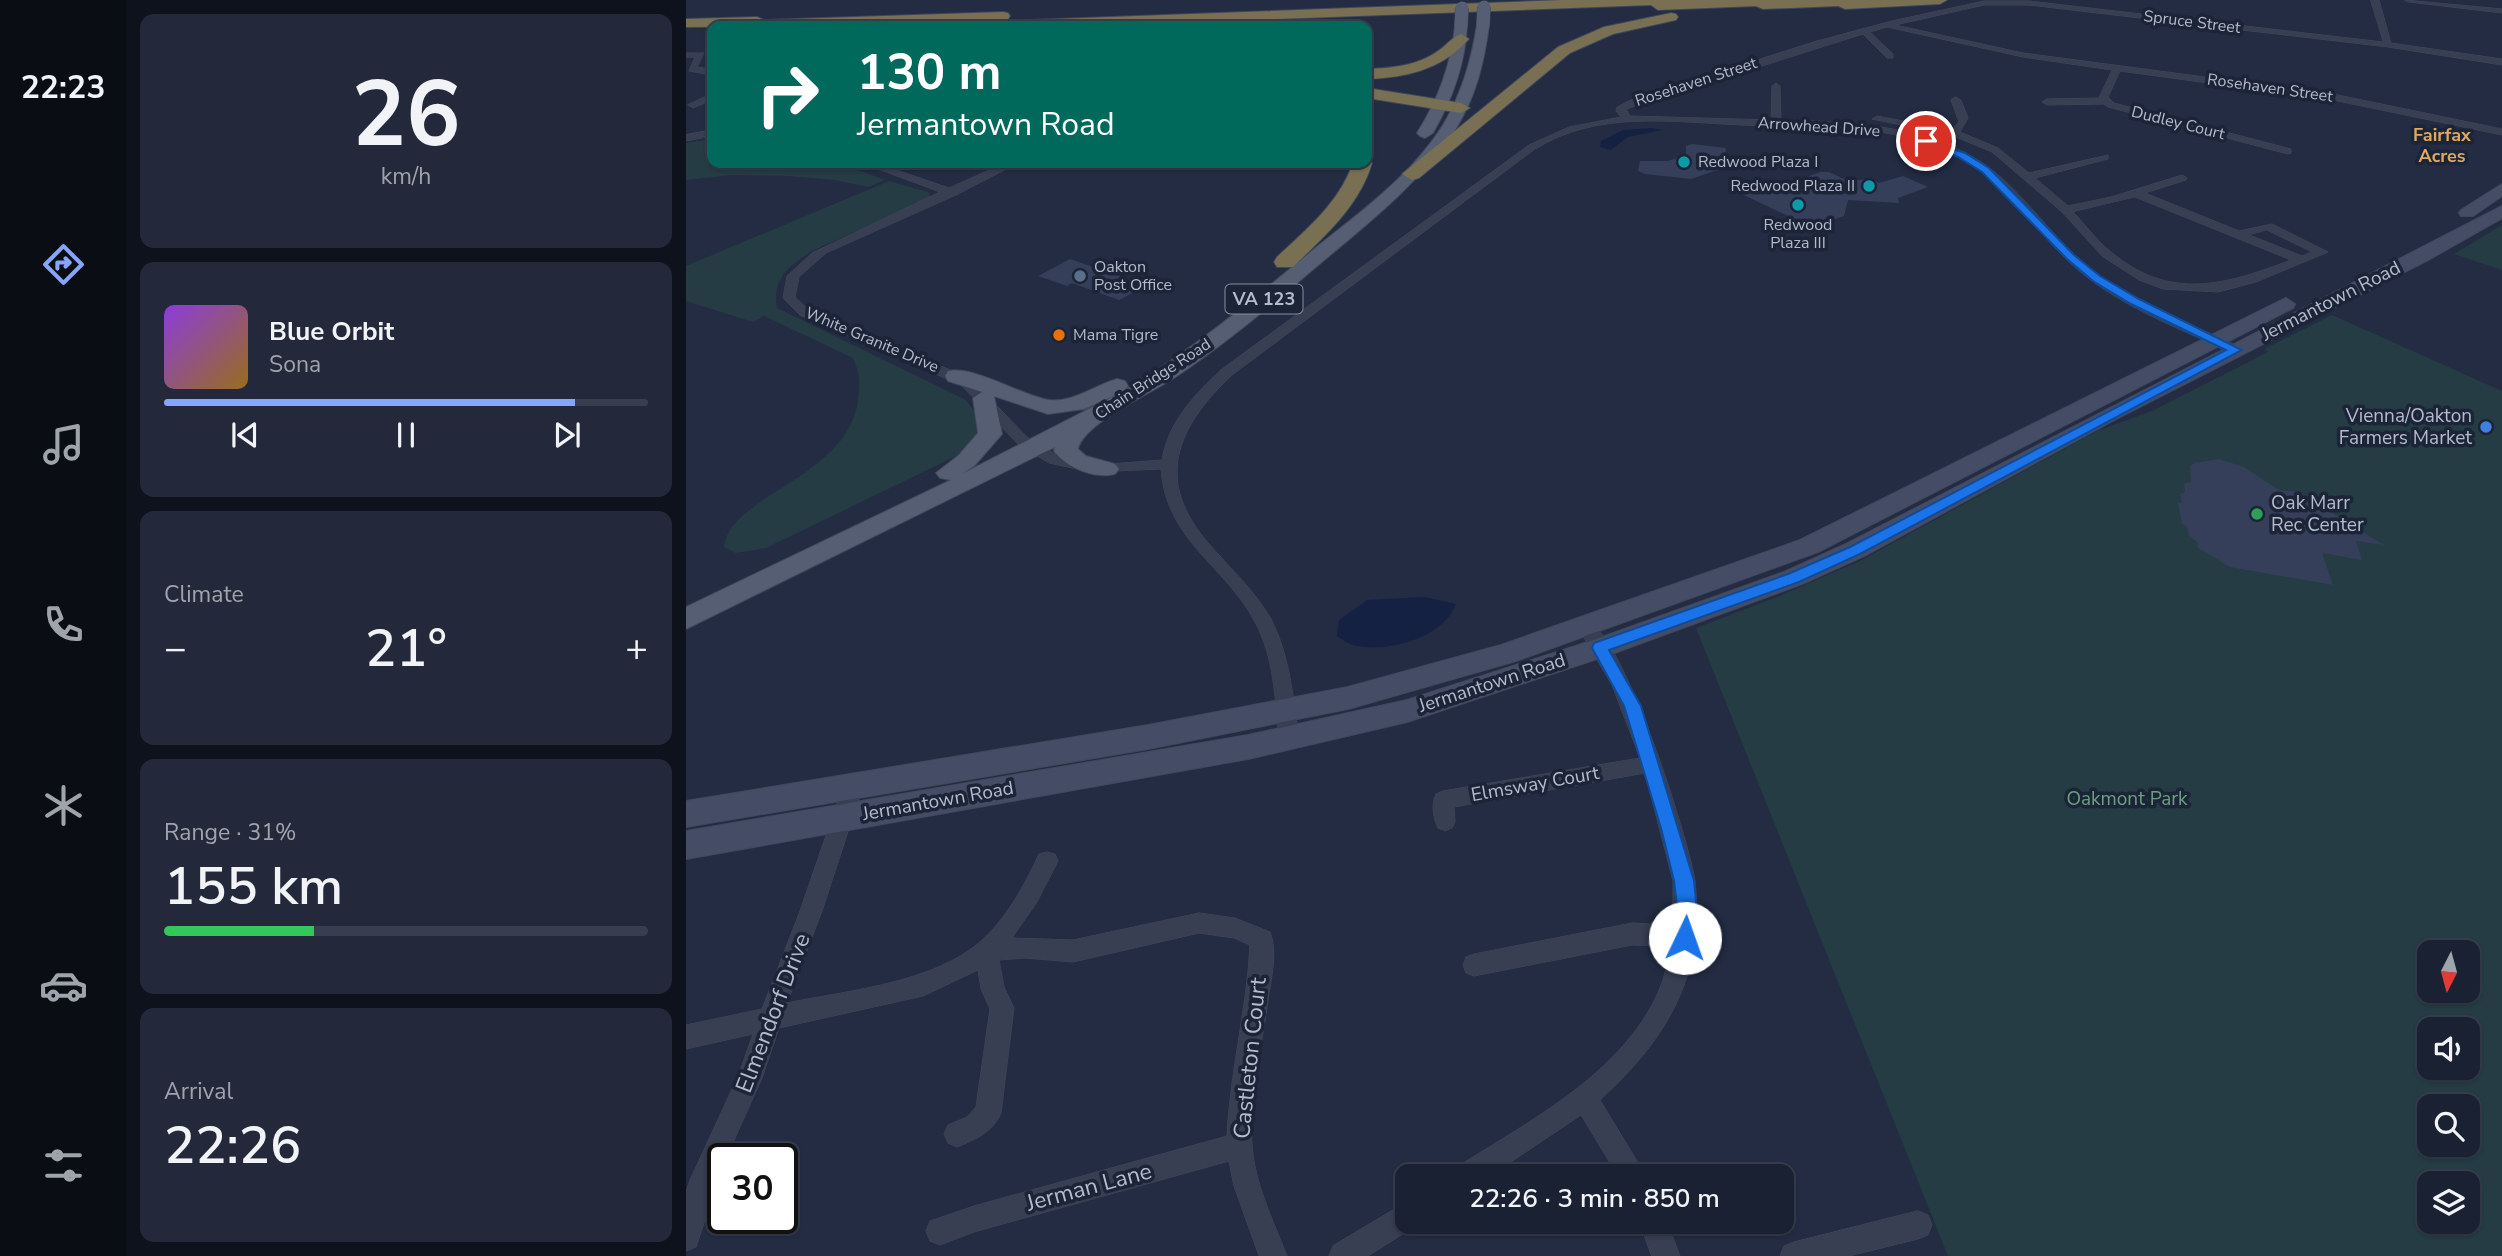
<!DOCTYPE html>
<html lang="en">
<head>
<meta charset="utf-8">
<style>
	body { margin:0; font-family:"Nunito Sans",sans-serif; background:#23293a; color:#f1f3f6; height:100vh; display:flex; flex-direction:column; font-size:26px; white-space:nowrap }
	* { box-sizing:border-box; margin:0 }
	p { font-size:23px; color:#9fa3ac }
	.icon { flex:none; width:38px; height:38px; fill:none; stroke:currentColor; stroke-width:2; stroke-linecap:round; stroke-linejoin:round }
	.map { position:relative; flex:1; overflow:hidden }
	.side { display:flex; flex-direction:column; gap:14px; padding:14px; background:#0e121c; width:560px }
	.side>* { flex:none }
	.hud { position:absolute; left:21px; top:21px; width:665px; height:147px; border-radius:14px; box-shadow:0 2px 5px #0004,0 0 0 2px #383e4d; background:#00695c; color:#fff; overflow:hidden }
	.needle { width:46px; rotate:186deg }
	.fabs { position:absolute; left:1731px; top:940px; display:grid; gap:14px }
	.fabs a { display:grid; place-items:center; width:63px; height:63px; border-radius:14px; background:#1a2132; box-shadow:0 2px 5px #0004,0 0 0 2px #383e4d; font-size:35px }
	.speed { position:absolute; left:21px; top:1143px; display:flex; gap:14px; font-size:35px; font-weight:700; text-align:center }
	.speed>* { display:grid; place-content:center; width:91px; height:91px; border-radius:50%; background:#1a2132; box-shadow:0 2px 5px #0004,0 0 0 2px #383e4d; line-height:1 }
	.speed .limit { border:4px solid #111; border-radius:10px; background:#fff; color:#111 }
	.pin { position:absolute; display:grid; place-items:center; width:60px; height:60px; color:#fff; margin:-30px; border:4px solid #fff; border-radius:50%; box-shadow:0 2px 7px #0007 }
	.me { position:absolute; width:77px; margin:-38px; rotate:3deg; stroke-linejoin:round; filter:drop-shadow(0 0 5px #0008) }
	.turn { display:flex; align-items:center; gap:24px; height:147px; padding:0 35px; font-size:32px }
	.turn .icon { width:91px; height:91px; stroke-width:2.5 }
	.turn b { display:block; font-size:49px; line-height:60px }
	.big { font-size:52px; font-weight:600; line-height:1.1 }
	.side .tile { flex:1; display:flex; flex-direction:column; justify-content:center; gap:10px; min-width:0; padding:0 24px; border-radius:14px; background:#23293a }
	.side .dial { align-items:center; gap:0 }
	.dial b { font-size:91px; line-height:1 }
	.song { display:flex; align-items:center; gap:21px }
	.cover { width:84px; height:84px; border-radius:10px; background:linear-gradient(135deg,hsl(270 70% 55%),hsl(40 70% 35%)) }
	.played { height:7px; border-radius:4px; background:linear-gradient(90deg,#87a4ff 85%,#383e4d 85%) }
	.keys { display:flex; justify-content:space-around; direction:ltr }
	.heat { display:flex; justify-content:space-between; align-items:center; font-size:38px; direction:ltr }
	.charge { height:10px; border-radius:5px; background:linear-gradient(90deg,#34c759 31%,#383e4d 0) }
	.trip { position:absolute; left:709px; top:1164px; width:399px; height:70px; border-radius:14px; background:#1a2132; box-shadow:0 2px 5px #0004,0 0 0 2px #383e4d; font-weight:600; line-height:70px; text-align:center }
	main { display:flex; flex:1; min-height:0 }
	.menu { display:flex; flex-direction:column; width:126px; justify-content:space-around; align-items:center; background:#0a0d14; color:#9fa3ac }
	.menu .icon { width:49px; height:49px }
	.menu .active { color:#87a4ff }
	.menu b { font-size:32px; color:#f1f3f6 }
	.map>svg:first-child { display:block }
</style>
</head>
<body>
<main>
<nav class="menu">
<b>22:23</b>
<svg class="icon active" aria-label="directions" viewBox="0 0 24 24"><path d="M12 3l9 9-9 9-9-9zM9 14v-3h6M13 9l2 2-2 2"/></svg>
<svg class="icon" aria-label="music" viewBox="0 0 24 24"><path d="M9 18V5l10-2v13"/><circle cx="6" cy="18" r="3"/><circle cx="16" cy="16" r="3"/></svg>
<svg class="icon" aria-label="phone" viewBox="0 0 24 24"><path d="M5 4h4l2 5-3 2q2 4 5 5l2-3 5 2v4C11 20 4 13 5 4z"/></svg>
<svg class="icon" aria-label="climate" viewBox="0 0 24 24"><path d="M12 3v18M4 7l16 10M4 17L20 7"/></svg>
<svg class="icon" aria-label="car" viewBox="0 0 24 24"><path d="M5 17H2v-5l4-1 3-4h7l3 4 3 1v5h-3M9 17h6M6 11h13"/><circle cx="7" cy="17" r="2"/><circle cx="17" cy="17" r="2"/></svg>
<svg class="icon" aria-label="filters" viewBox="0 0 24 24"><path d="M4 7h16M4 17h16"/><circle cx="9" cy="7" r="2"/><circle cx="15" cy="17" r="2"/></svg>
</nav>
<section class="side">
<div class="tile dial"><b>26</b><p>km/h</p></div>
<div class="tile">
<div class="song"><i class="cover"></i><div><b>Blue Orbit</b><p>Sona</p></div></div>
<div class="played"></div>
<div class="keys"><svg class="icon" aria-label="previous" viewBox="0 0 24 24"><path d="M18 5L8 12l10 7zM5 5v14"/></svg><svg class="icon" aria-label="pause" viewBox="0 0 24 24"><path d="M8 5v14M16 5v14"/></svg><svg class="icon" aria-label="next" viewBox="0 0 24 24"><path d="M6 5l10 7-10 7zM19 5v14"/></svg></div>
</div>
<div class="tile"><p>Climate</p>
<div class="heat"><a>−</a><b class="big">21°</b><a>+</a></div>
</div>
<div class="tile"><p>Range · 31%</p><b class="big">155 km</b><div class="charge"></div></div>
<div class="tile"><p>Arrival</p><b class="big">22:26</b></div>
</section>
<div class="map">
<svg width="1816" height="1256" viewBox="0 0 1816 1256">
	<rect width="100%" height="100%" fill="#232c43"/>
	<g fill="#253c44" fill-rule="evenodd">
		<polygon points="26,139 26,163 153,163 199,180 182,187 149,180 101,176 46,175 0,180 0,143"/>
		<path d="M203 181 242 192 244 196 232 204 128 250C105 264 85 279 91 308L278 399C302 421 293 442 268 457L80 548 50 553 38 547C43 495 162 478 172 400 174 383 174 374 167 358L78 316 67 322 0 301V266Z"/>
		<polygon points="1816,225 1816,270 1768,254"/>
		<path d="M1646 315 1816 391V1256H1262L1010 628 1091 597 1174 561 1411 431 1466 411 1582 352 1578 349ZM1743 952H1782V990H1743ZM1743 1029H1782V1068H1743ZM1743 1106H1782V1144H1743ZM1743 1183H1782V1222H1743Z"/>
	</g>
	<g fill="#142143">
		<polygon points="965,128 977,130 942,137 925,150 914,147 915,141 937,130"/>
		<path d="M739 597 770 604C757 638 704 652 671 646 664 645 657 640 651 636L653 620 681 600Z"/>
	</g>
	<g fill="#353f5a">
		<polygon points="1006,144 1040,148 1037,168 1005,179 959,174 952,171 954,161 982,161 1000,155 1000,146"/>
		<polygon points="1135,172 1143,172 1162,181 1185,179 1193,183 1217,176 1242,187 1212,198 1213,203 1162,200 1158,216 1130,226 1123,226 1058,195 1100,181 1117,190 1117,178"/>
		<polygon points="384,259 453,283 448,285 456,288 433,300 386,283 381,286 352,276"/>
		<polygon points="1533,459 1558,467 1593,490 1612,492 1698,545 1670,541 1676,560 1636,553 1647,585 1544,567 1512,548 1511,542 1503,536 1501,526 1496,524 1492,503 1496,502 1494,494 1499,492 1498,484 1505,482 1504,467 1508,463"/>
	</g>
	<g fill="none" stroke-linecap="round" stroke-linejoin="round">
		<defs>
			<g id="street">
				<path d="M1685 0H1693L1705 43 1816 59V65L1702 47 1343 5H1298L1209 25 1337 53 1647 94 1816 129V135L1647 100 1434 71 1422 97 1428 103 1605 149V153L1602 154 1422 107 1418 104 1361 105 1356 102 1361 99 1413 98 1426 70 1337 57 1201 27 1184 32 1207 54V58H1201L1177 34 940 109 944 116 1085 120 1086 86 1090 83 1094 86 1095 120C1170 122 1256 125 1316 178 1347 206 1371 242 1405 269 1449 304 1504 324 1555 347V353L1550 354C1535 350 1521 341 1506 335 1461 315 1416 294 1380 259 1350 230 1326 193 1292 168 1225 121 1133 128 1056 125 986 122 912 110 849 149L546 375C490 428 467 481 524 545 545 569 569 591 585 619 604 656 607 697 613 738L610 743 603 746 596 743 593 738C589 699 588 657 569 622 539 565 480 541 475 469L405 472 363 463 331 443 275 385 114 315 97 298 101 276 126 253 254 192 176 163H190L263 188 319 163H332L270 195 140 253 113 277 109 297 122 309 285 379 341 437 374 457 424 464 476 460C482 422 509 394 536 369L843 145 883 127 935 117 930 111 931 107 945 100 1131 41 1206 21 1298 1H1343L1697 42Z"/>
				<polygon points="1719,0 1816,9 1816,13 1723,2"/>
				<polygon points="0,53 18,53 11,67 26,69 26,75 3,71 9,57 0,57"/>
				<polygon points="26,94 26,100 7,108 2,105"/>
				<path d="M1270 97 1275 100 1282 118 1274 132 1312 148 1343 173 1422 155V159L1349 178 1382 206 1425 197 1496 175 1501 178 1500 180 1459 193 1553 231 1586 224 1642 252 1570 282 1532 292 1477 289 1453 280 1416 256 1376 212 1306 152 1265 135 1186 119 1191 116 1265 130 1273 122 1265 100ZM1449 197 1605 260C1539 285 1484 302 1424 251 1410 240 1399 224 1387 212ZM1581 230 1626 252 1616 256 1563 235Z"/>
				<polygon points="26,130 26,136 0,141 0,135"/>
				<polygon points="284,163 295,163 288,167"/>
				<path d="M900 620C937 631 1003 840 1009 881 1011 898 1012 923 1010 939 999 1008 964 1054 914 1100L960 1176H932L895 1115 804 1176H767L771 1167C845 1120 943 1070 976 983 980 971 982 958 985 946L946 945 788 976 780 973 777 965 780 957 788 954 946 923 987 925V881L959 773 768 807 769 822 766 828 759 831 752 828C747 818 745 804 750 794L757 791 954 758 926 685 891 626 894 621Z"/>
				<path d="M167 778 174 780 177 786 136 911 101 1003C159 991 236 984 285 949 315 928 338 887 353 854L361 852 369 854 372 861 351 902 326 938 387 940 513 913 549 918 584 932C592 951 585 980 582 1000 576 1047 563 1096 566 1144 568 1182 587 1220 601 1256H573L548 1186 543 1161 288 1232 254 1245 244 1241 240 1231 244 1221 288 1206 541 1136C544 1071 561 1009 564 945L548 938 513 933 387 962 340 958 313 960 318 987 328 1008 315 1113C306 1133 290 1139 271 1147L262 1143 258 1134 262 1125 281 1117 290 1107 304 1009 295 989 292 970 237 996 93 1028 76 1078 40 1158H37V1166L10 1247 0 1251V1192L4 1180 53 1074 67 1034 0 1049V1025L76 1009 114 911 157 786 160 780Z"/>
				<polygon points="721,1202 721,1222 732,1222 731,1225 682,1256 643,1256 647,1246"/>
				<polygon points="1232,1211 1242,1215 1246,1225 1242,1235 1232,1239 1163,1256 1094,1256 1098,1246 1108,1242"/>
				<polygon points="954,1222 981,1222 994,1256 966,1256"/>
			</g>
			<g id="secondary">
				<polygon points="1816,184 1816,196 1787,216 1775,216 1773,213 1775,210"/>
				<polygon points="1816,206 1816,218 1744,259 1430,419 1178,556 1116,584 923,655 721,722 562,759 0,859 0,831 562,735 721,700 905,641 1098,572 1160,544"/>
				<polygon points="1600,298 1609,304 1607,308 1132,552 830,661 662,709 462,749 0,827 0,801 462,725 662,687 815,645 1114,540"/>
			</g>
			<g id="primary">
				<path d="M797 21 803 25C798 63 790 97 769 130 732 185 680 225 630 267 584 306 538 345 488 378 464 394 398 423 392 449L400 456 429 464 433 469 429 474C410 479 380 468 368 451L369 447 0 629V607L265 480 254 478 250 473 273 455 292 433 287 398 296 392 262 381 259 376 262 371C287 365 336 396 363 400 387 403 409 385 431 379L439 381 442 386 439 390C507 350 566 300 627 250 673 213 725 176 757 125 776 93 785 61 791 25ZM436 392 276 474 289 465 316 434 308 396 362 414 398 409Z"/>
				<path d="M775 22 781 26C779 65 766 100 747 133L739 138 734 136 731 133C752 100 765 65 769 26Z"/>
			</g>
			<g id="highway">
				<polygon points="877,0 1261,0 1254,4 1159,9 1152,6 1077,9 1070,6 972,10 965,5 405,26 286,26 293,22"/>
				<polygon points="317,12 322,13 324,16 322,19 161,26 0,27 0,19 71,17 78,20"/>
				<polygon points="985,13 990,14 992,17 990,20 927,34 884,53 733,178 726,180 716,174 872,47 918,27"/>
				<path d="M775 34 783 39 780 42C754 70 718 78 681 79V69C706 68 731 66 752 51 760 46 766 37 775 34Z"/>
				<polygon points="681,88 775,103 784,108 775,113 681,98"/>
				<path d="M681 158 686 163C673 207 638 236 607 267H591L588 262 591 257C621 229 653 203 667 163H681Z"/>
			</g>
		</defs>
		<use href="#street" stroke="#41485c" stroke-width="1"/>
		<use href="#secondary" stroke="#41485c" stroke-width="2"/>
		<use href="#primary" stroke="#41485c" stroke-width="2"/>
		<use href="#highway" stroke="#3f475a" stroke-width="2"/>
		<use href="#street" fill="#383f53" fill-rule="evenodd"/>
		<use href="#secondary" fill="#454d66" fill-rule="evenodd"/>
		<use href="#primary" fill="#565e73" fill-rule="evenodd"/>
		<use href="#highway" fill="#797054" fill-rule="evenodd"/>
		<defs>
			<g id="primary-bridge">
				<polyline points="797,25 798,7"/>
				<polyline points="775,26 776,8"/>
			</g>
		</defs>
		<use href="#primary-bridge" stroke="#41485c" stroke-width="14" stroke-linecap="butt"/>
		<use href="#primary-bridge" stroke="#565e73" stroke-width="13"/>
	</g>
	<path fill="#1a73e8" stroke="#114b97" stroke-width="2" d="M1237 139 1279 153 1303 168 1388 255 1414 276 1453 299 1556 350 1174 554 1113 582 923 650 955 706 1008 881C1010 901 1014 926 1006 945L999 948 991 945 988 938 991 906 988 881 975 828 938 706 906 648 908 643 1102 574 1164 547 1540 350 1445 304 1407 281 1381 259 1296 172 1272 157 1237 143Z"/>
	<g fill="#0f9aa8" stroke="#1c2438" stroke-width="2.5">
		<circle cx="998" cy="162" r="7"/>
		<circle cx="1183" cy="186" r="7"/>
		<circle cx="1112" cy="205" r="7"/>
	</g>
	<circle fill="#5c6f8a" stroke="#1c2438" stroke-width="2.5" cx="394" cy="276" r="7"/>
	<circle fill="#e8710a" stroke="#1c2438" stroke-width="2.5" cx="373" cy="335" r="7"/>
	<circle fill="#3f7fe0" stroke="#1c2438" stroke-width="2.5" cx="1800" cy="427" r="7"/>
	<circle fill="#2e9e5b" stroke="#1c2438" stroke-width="2.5" cx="1571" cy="514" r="7"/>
	<g text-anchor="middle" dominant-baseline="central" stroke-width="7" stroke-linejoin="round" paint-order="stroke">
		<g font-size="16" fill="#b5bacd" stroke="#1c2438">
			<text transform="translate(1506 22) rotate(7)">Spruce Street</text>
			<text transform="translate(1010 82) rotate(-18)">Rosehaven Street</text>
			<text transform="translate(1584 88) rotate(8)">Rosehaven Street</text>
			<text transform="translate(1492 123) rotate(14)">Dudley Court</text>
			<text transform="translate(1133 127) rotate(4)">Arrowhead Drive</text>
			<text transform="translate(186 340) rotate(23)">White Granite Drive</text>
			<text transform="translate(467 379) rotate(-33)">Chain Bridge Road</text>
		</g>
		<g font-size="16" fill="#b5bacd" stroke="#1c2438" text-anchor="start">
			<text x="1012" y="162">Redwood Plaza I</text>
			<text x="1169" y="186" text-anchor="end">Redwood Plaza II</text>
			<text x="1112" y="225" text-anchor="middle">Redwood<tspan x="1112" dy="18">Plaza III</tspan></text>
			<text x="408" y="267">Oakton<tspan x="408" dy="18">Post Office</tspan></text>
			<text x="387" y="335">Mama Tigre</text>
		</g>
		<g font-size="18" font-weight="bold" fill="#e1a95c" stroke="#1c2438">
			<text x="1756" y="135">Fairfax<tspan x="1756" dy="21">Acres</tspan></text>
		</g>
		<rect fill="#1c2438" stroke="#878da0" stroke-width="2" x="539.5" y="284.5" width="77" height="29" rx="5"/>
		<g font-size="18" font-weight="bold" fill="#b5bacd">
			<text x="578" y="299">VA 123</text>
		</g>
		<g font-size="19" fill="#b5bacd" stroke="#1c2438">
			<text transform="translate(1645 301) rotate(-27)">Jermantown Road</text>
			<text transform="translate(806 683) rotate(-18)">Jermantown Road</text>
			<text transform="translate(849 784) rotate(-10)">Elmsway Court</text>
			<text transform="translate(252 801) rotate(-10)">Jermantown Road</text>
		</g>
		<g font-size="19" fill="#b5bacd" stroke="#1c2438" text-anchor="end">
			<text x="1786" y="416">Vienna/Oakton<tspan x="1786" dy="22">Farmers Market</tspan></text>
			<text x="1585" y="503" text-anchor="start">Oak Marr<tspan x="1585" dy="22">Rec Center</tspan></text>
		</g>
		<g font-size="19" fill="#69a07e" stroke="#1c2438">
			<text x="1441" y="799">Oakmont Park</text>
		</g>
		<g font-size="23" fill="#b5bacd" stroke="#1c2438">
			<text transform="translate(87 1013) rotate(-69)">Elmendorf Drive</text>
			<text transform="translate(564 1058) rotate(-84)">Castleton Court</text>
			<text transform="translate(403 1187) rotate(-15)">Jerman Lane</text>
		</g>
	</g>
</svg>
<div class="fabs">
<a><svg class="needle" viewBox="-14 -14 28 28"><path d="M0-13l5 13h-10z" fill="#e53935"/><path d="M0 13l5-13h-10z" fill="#9fa3ac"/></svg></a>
<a><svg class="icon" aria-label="sound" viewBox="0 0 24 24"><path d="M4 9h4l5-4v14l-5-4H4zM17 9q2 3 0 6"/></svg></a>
<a><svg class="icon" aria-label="search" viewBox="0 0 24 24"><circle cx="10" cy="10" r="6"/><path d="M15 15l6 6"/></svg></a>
<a><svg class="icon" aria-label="layers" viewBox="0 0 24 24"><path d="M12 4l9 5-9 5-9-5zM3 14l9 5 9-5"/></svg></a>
</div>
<div class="speed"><div class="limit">30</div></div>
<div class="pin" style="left:1240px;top:141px;background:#d93025"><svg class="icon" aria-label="arrive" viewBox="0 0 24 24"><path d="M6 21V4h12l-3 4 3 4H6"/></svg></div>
<svg class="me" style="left:999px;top:938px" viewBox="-20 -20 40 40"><circle r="19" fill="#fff"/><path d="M0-13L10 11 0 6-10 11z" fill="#1a73e8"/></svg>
<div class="trip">22:26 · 3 min · 850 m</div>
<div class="hud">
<div class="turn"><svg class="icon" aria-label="right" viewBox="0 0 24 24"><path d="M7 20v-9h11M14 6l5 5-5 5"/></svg><div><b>130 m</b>Jermantown Road</div></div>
</div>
</div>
</main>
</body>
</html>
